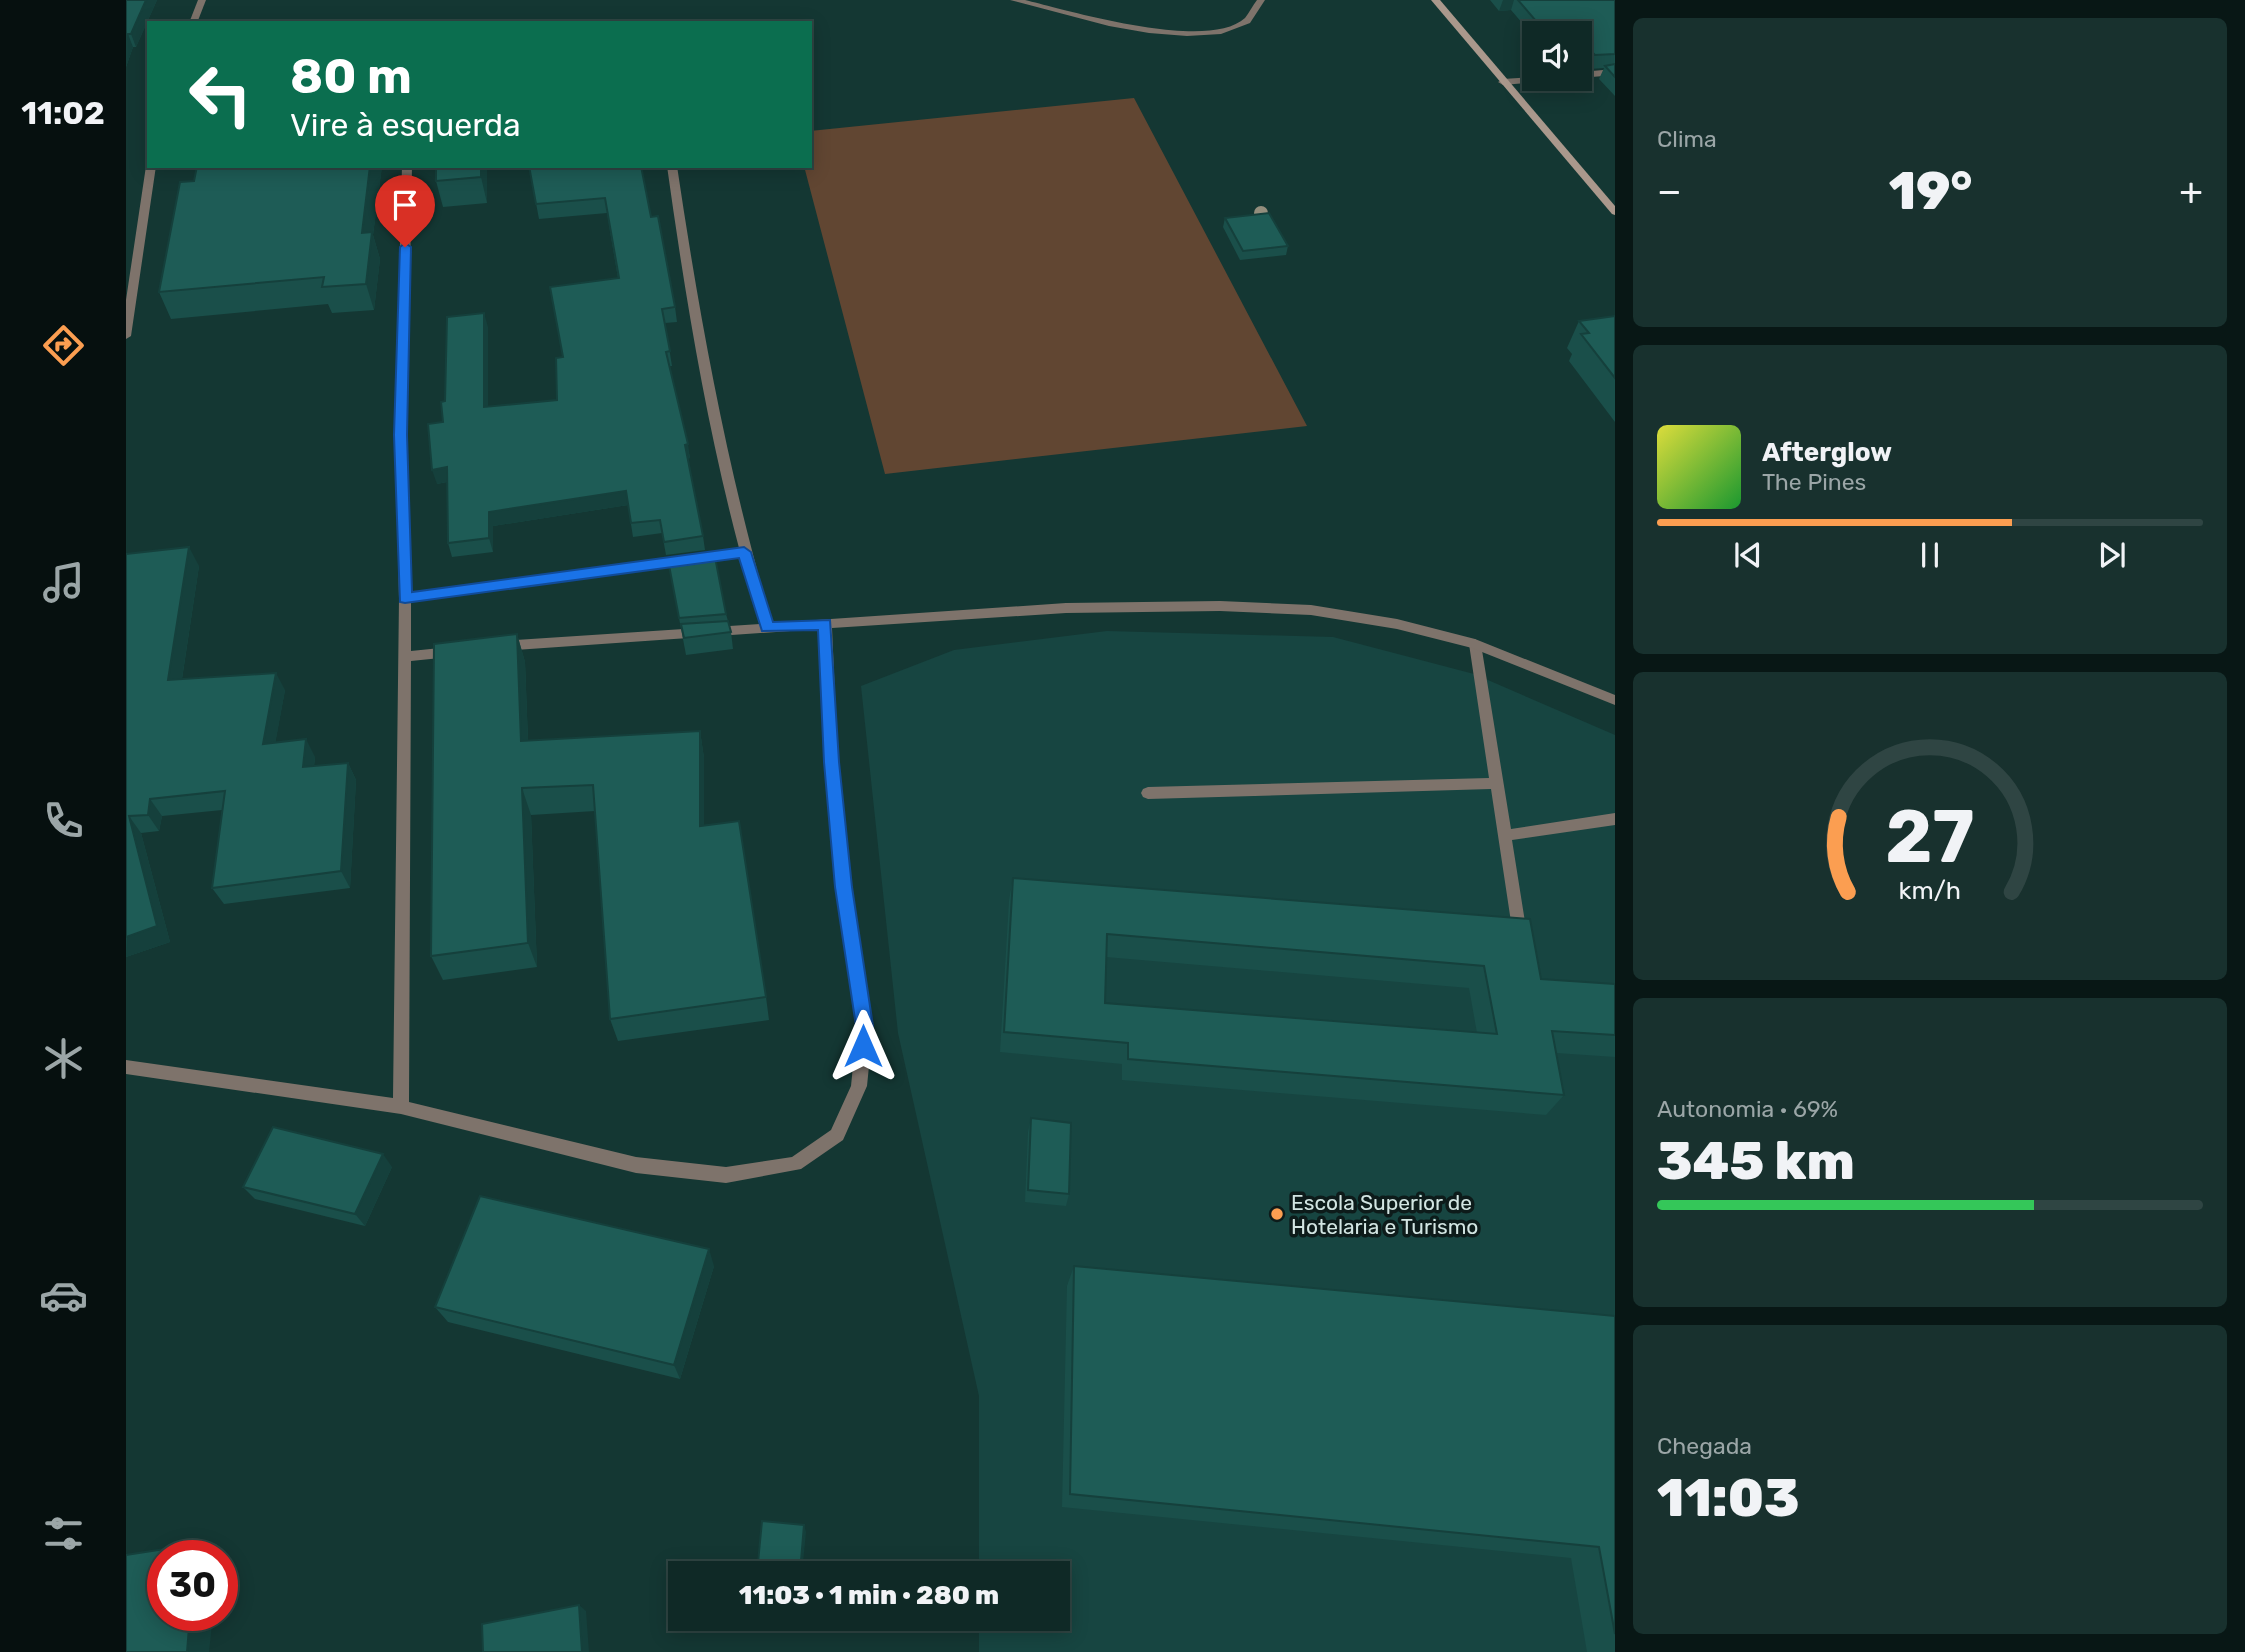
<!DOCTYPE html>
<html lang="pt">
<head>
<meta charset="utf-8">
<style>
	body { margin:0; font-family:Rubik,sans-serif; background:#18312e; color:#f1f3f6; height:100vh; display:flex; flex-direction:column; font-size:26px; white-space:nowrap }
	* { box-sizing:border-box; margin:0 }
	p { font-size:23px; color:#9ba6a7 }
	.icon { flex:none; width:38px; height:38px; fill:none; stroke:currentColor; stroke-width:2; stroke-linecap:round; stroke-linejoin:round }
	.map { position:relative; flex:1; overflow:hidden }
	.panel { display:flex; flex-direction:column; gap:18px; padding:18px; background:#081715; width:630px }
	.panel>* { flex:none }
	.hud { position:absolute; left:21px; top:21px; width:665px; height:147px; border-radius:0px; box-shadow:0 4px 18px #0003,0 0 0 2px #2f4543; background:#0b6e4f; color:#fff; overflow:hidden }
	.buttons { position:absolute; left:1396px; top:21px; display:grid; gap:14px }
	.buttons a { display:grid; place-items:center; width:70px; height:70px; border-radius:0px; background:#0f2926; box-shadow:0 4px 18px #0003,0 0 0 2px #2f4543; font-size:35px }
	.speed { position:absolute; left:21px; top:1540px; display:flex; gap:14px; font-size:35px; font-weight:700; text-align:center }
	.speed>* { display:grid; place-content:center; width:91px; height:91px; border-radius:50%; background:#0f2926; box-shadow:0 4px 18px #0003,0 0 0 2px #2f4543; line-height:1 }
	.speed .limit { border:10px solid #d22; background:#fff; color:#111 }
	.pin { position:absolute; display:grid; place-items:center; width:60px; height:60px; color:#fff; margin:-72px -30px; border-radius:50% 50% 50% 0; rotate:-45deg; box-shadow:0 0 7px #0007 }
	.pin .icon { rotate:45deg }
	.me { position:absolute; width:77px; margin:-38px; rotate:0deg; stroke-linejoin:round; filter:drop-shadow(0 0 5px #0008) }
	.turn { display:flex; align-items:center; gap:24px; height:147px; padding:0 28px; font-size:32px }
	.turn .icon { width:91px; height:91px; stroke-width:2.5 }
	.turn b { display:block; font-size:49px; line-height:60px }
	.big { font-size:52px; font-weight:800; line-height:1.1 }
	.panel .tile { flex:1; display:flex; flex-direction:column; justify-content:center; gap:10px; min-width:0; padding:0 24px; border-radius:10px; background:#18312e }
	.panel .dial { align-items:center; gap:0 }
	.dial svg { height:182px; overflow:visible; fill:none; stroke:#2f4543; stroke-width:7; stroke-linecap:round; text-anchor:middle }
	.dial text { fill:#f1f3f6; stroke:none }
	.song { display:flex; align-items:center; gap:21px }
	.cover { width:84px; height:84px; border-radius:10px; background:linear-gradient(135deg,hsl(60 70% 55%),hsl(130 70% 35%)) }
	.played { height:7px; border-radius:4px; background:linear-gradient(90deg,#fb9e51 65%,#2f4543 65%) }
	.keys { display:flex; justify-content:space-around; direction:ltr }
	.heat { display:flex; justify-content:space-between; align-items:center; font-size:38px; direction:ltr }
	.charge { height:10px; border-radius:5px; background:linear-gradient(90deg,#34c759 69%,#2f4543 0) }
	.trip { position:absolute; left:542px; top:1561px; width:402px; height:70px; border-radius:0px; background:#0f2926; box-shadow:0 4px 18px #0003,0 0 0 2px #2f4543; font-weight:800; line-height:70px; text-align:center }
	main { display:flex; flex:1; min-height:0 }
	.menu { display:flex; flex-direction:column; width:126px; justify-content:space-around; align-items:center; background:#06100f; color:#9ba6a7 }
	.menu .icon { width:49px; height:49px }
	.menu .active { color:#fb9e51 }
	.menu b { font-size:32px; color:#f1f3f6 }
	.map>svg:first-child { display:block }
</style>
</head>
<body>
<main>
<nav class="menu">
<b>11:02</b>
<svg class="icon active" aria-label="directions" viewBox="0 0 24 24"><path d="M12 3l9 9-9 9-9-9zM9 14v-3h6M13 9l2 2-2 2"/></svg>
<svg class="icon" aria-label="music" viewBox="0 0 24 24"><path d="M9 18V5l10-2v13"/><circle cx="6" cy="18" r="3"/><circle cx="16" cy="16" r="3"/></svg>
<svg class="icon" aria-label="phone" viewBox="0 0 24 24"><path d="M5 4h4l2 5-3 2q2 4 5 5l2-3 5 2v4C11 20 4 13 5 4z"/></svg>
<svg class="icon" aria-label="climate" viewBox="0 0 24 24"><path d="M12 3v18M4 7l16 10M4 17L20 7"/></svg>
<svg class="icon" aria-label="car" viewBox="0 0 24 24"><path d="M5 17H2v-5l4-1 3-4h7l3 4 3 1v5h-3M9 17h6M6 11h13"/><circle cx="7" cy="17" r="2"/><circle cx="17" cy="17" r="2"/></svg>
<svg class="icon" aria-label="filters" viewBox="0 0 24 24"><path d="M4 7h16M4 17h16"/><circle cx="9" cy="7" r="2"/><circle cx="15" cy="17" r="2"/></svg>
</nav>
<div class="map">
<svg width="1489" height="1652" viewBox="0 0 1489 1652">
	<rect width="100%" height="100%" fill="#143733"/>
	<polygon fill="#174541" points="981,631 1207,637 1348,674 1489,735 1489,1652 853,1652 853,1619 933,1619 933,1573 853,1573 853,1396 772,1033 735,686 828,650"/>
	<polygon fill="#614632" points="1008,98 1181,426 759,474 678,166 684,166 684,131"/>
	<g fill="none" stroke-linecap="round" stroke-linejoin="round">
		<polygon fill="#7e736b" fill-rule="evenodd" points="1349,639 1355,644 1385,829 1489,813 1489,825 1386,840 1399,922 1397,926 1392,928 1387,926 1385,922 1365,789 1022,799 1017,797 1015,793 1017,789 1022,787 1363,778 1343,644"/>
		<g fill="#7e736b" fill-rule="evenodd">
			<polygon points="72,0 80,0 71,23 63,23"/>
			<path d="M884 0H899C944 11 1082 52 1119 18 1123 13 1127 5 1131 0H1139L1124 23 1095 34 1061 36 1023 33 983 26Z"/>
			<polygon points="1489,69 1489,75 1454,78 1454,72"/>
			<polygon points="1409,77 1409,79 1416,79 1412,82 1377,85 1372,82 1377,79"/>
			<polygon points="23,164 23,166 30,166 5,336 0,339 0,300 20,166"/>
			<path d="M276 166H286L281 435 285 593 613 548C580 423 559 295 541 166H551C574 321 602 473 646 623L940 603 1094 601 1185 605 1271 619 1349 639 1489 695V705L1346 648 1271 629 1185 615 1094 611 940 613 706 628 712 762 725 887 747 1026 741 1086 717 1140 675 1169 600 1183 510 1173 275 1114 0 1074V1060L267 1098 273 598 269 435ZM615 557 634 624 376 641 370 646 376 651 693 629 698 762 711 887 731 1026 725 1086 705 1130 666 1157 600 1167 510 1157 283 1102 285 661 324 657 330 652 324 647 285 651V602Z"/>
		</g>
		<polygon fill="#aa988c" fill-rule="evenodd" points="1305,0 1314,0 1489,206 1489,215 1486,214"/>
	</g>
	<circle fill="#938e7d" cx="1135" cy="213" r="7"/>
	<g fill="#1a4f4a" fill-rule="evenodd">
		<polygon points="0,0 31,0 10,47 7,47 0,67"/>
		<polygon points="1364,0 1489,0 1489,96 1473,79 1478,68 1464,69 1454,59 1454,33 1409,33 1409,38 1385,10 1373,11"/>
		<polygon points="71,166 256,166 247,235 254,259 248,310 206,313 202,304 45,319 33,292 68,181"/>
		<polygon points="310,166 361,166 361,203 317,207 310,181"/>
		<polygon points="403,166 525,217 549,307 551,322 539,323 546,366 543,366 564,458 561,459 577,536 579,550 540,555 536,533 507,537 502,505 367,526 367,552 326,557 322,543 321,482 311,484 319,401 362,327 362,407 431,400 437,357 492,278 481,213 413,219"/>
		<polygon points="1099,218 1162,246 1160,255 1114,260 1097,227"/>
		<polygon points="1489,316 1489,422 1443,361 1446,354 1441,348 1453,321"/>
		<polygon points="0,554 73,566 56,679 159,690 149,743 189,757 188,766 222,763 230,780 224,888 98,904 86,888 96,810 36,816 33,831 15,833 44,942 0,957"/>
		<polygon points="542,560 600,614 605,632 607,649 560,655"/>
		<polygon points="391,634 399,662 402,741 574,731 578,758 578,826 640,997 643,1020 492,1041 484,1019 469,811 405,815 411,967 317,980 305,956"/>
		<path d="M887 878 1404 919 1415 979 1489 984V1057L1430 1053 1438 1095 1420 1115 996 1080V1064L874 1052 883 901ZM980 957 1343 988 1351 1033 979 1003Z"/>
		<polygon points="905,1118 943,1194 940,1206 899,1202 902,1132"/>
		<polygon points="266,1167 239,1226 129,1199 117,1187"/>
		<polygon points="588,1266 554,1379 322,1322 309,1307"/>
		<polygon points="948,1266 1489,1316 1489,1652 1461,1652 1445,1558 936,1507 941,1286"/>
		<polygon points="673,1619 672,1632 628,1629 626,1624"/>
	</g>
	<g fill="#15403c">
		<polygon points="20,0 31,0 10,47 5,34"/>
		<polygon points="1377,0 1388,0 1385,10 1373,11"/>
		<polygon points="2,34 7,47 0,67 0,40"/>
		<polygon points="244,166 256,166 247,235 254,259 248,310 240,284 236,233"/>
		<polygon points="355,166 361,166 361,203 355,177"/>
		<polygon points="358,313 362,327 362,422 358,407"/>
		<polygon points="562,444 564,458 560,459 559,445"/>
		<polygon points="321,467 325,481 311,484 306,470"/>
		<polygon points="500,491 502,505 367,526 367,552 363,538 363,512"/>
		<polygon points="63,547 73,566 53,698 42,680"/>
		<polygon points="391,634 399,662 403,768 395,741"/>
		<polygon points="150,673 159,690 146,762 137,744"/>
		<polygon points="574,731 578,758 578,852 574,826"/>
		<polygon points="180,739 189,757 186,785 177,767"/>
		<polygon points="222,763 230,780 224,888 215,871"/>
		<polygon points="396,788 405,815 411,967 402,943"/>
		<polygon points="24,799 36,816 33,831 22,815"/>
		<polygon points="3,816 15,833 44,942 0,957"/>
		<polygon points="257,1154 266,1167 239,1226 229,1214"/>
		<polygon points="583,1249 588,1266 554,1379 548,1365"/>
		<polygon points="678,1525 680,1532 676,1573 674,1573"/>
		<polygon points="71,1544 92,1553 92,1556 70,1556"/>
		<polygon points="453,1605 460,1611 463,1652 456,1652"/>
		<polygon points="64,1615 87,1615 83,1652 61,1652"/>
		<polygon points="671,1619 673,1619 672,1632 670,1627"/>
	</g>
	<g fill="#1e5c56" stroke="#15403c" stroke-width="2" fill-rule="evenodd">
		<polygon points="0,0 20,0 5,34 2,34 0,40"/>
		<polygon points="1392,0 1489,0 1489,54 1469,55 1454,40 1454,33 1448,33 1440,26 1416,28"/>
		<polygon points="1489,64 1489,77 1479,66"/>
		<polygon points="71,166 244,166 236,233 246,232 240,284 196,287 198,277 33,292 54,182 68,181"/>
		<polygon points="310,166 355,166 355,177 310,181"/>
		<polygon points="403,166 515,166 525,217 532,216 549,307 536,309 544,351 540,352 562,444 559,445 577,536 538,542 534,520 505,523 500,491 363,512 363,538 322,543 321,467 306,470 302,424 317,422 315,402 319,401 321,317 358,313 358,407 431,400 430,358 437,357 424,287 493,278 479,198 410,204"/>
		<polygon points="1143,213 1162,246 1117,251 1099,218"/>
		<polygon points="1489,316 1489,378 1455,334 1463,333 1453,321"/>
		<polygon points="63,547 42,680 150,673 137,744 180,739 177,767 222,763 215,871 86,888 99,791 24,799 22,815 3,816 31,926 0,937 0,554"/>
		<polygon points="581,555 581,558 589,557 600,614 553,618 542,560"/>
		<polygon points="602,621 605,632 558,638 555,624"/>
		<polygon points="391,634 395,741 574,731 574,826 613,821 640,997 484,1019 467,785 396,788 402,943 305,956 308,644"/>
		<path d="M887 878 1404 919 1415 979 1489 984V1035L1426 1031 1438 1095 1002 1059V1043L878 1032ZM981 934 1358 966 1371 1034 979 1003Z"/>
		<polygon points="905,1118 945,1123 943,1194 902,1190"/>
		<polygon points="147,1127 257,1154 229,1214 117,1187"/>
		<polygon points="354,1196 583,1249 548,1365 309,1307"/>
		<polygon points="948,1266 1489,1316 1489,1634 1473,1547 944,1494"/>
		<polygon points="636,1521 678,1525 674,1573 631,1573"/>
		<polygon points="71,1544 70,1556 37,1556 37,1615 64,1615 61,1652 0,1652 0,1555"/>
		<polygon points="453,1605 456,1652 357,1652 356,1624"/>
		<polygon points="626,1619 671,1619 670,1627 626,1624"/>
	</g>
	<polygon fill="#1a73e8" stroke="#114b97" stroke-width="2" points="279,243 285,247 281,435 286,592 618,547 625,552 647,622 704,620 713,762 726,887 747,1026 743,1052 737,1054 731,1052 728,1046 730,1026 709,887 698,762 692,630 636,631 613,558 279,603 274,602 268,435 274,247"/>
	<circle fill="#fb9e51" stroke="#0d1b1a" stroke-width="2.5" cx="1151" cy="1214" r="7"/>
	<g text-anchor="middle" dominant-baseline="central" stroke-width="7" stroke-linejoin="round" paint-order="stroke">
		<g font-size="21" fill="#d2e5e2" stroke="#0d1b1a" text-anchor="start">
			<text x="1165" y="1202">Escola Superior de<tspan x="1165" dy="24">Hotelaria e Turismo</tspan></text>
		</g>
	</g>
</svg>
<div class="buttons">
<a><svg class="icon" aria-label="sound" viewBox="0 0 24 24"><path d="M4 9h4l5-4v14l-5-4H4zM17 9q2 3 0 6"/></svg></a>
</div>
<div class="speed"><div class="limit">30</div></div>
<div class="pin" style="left:279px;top:247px;background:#d93025"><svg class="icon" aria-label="arrive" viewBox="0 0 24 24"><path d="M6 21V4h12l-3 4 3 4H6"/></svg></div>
<svg class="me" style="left:737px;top:1046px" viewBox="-20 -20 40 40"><path d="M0-17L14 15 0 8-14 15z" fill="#1a73e8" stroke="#fff" stroke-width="4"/></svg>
<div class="trip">11:03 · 1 min · 280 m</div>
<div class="hud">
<div class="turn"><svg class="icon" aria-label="left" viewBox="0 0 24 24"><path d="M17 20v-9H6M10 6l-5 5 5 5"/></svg><div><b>80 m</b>Vire à esquerda</div></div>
</div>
</div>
<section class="panel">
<div class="tile"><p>Clima</p>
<div class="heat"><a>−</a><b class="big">19°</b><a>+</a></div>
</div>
<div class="tile">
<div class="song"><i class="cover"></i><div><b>Afterglow</b><p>The Pines</p></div></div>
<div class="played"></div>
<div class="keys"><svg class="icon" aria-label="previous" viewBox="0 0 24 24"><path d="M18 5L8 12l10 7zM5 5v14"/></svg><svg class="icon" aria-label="pause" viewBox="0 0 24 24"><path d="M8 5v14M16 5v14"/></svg><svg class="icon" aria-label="next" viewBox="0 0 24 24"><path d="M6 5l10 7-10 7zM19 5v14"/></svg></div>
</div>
<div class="tile dial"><svg viewBox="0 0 100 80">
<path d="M14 69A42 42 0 1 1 86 69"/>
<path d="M14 69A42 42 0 0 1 10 36" stroke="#fb9e51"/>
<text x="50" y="56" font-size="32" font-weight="700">27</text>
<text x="50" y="72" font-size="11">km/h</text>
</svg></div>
<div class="tile"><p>Autonomia · 69%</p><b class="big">345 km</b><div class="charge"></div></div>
<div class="tile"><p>Chegada</p><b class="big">11:03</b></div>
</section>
</main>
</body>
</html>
